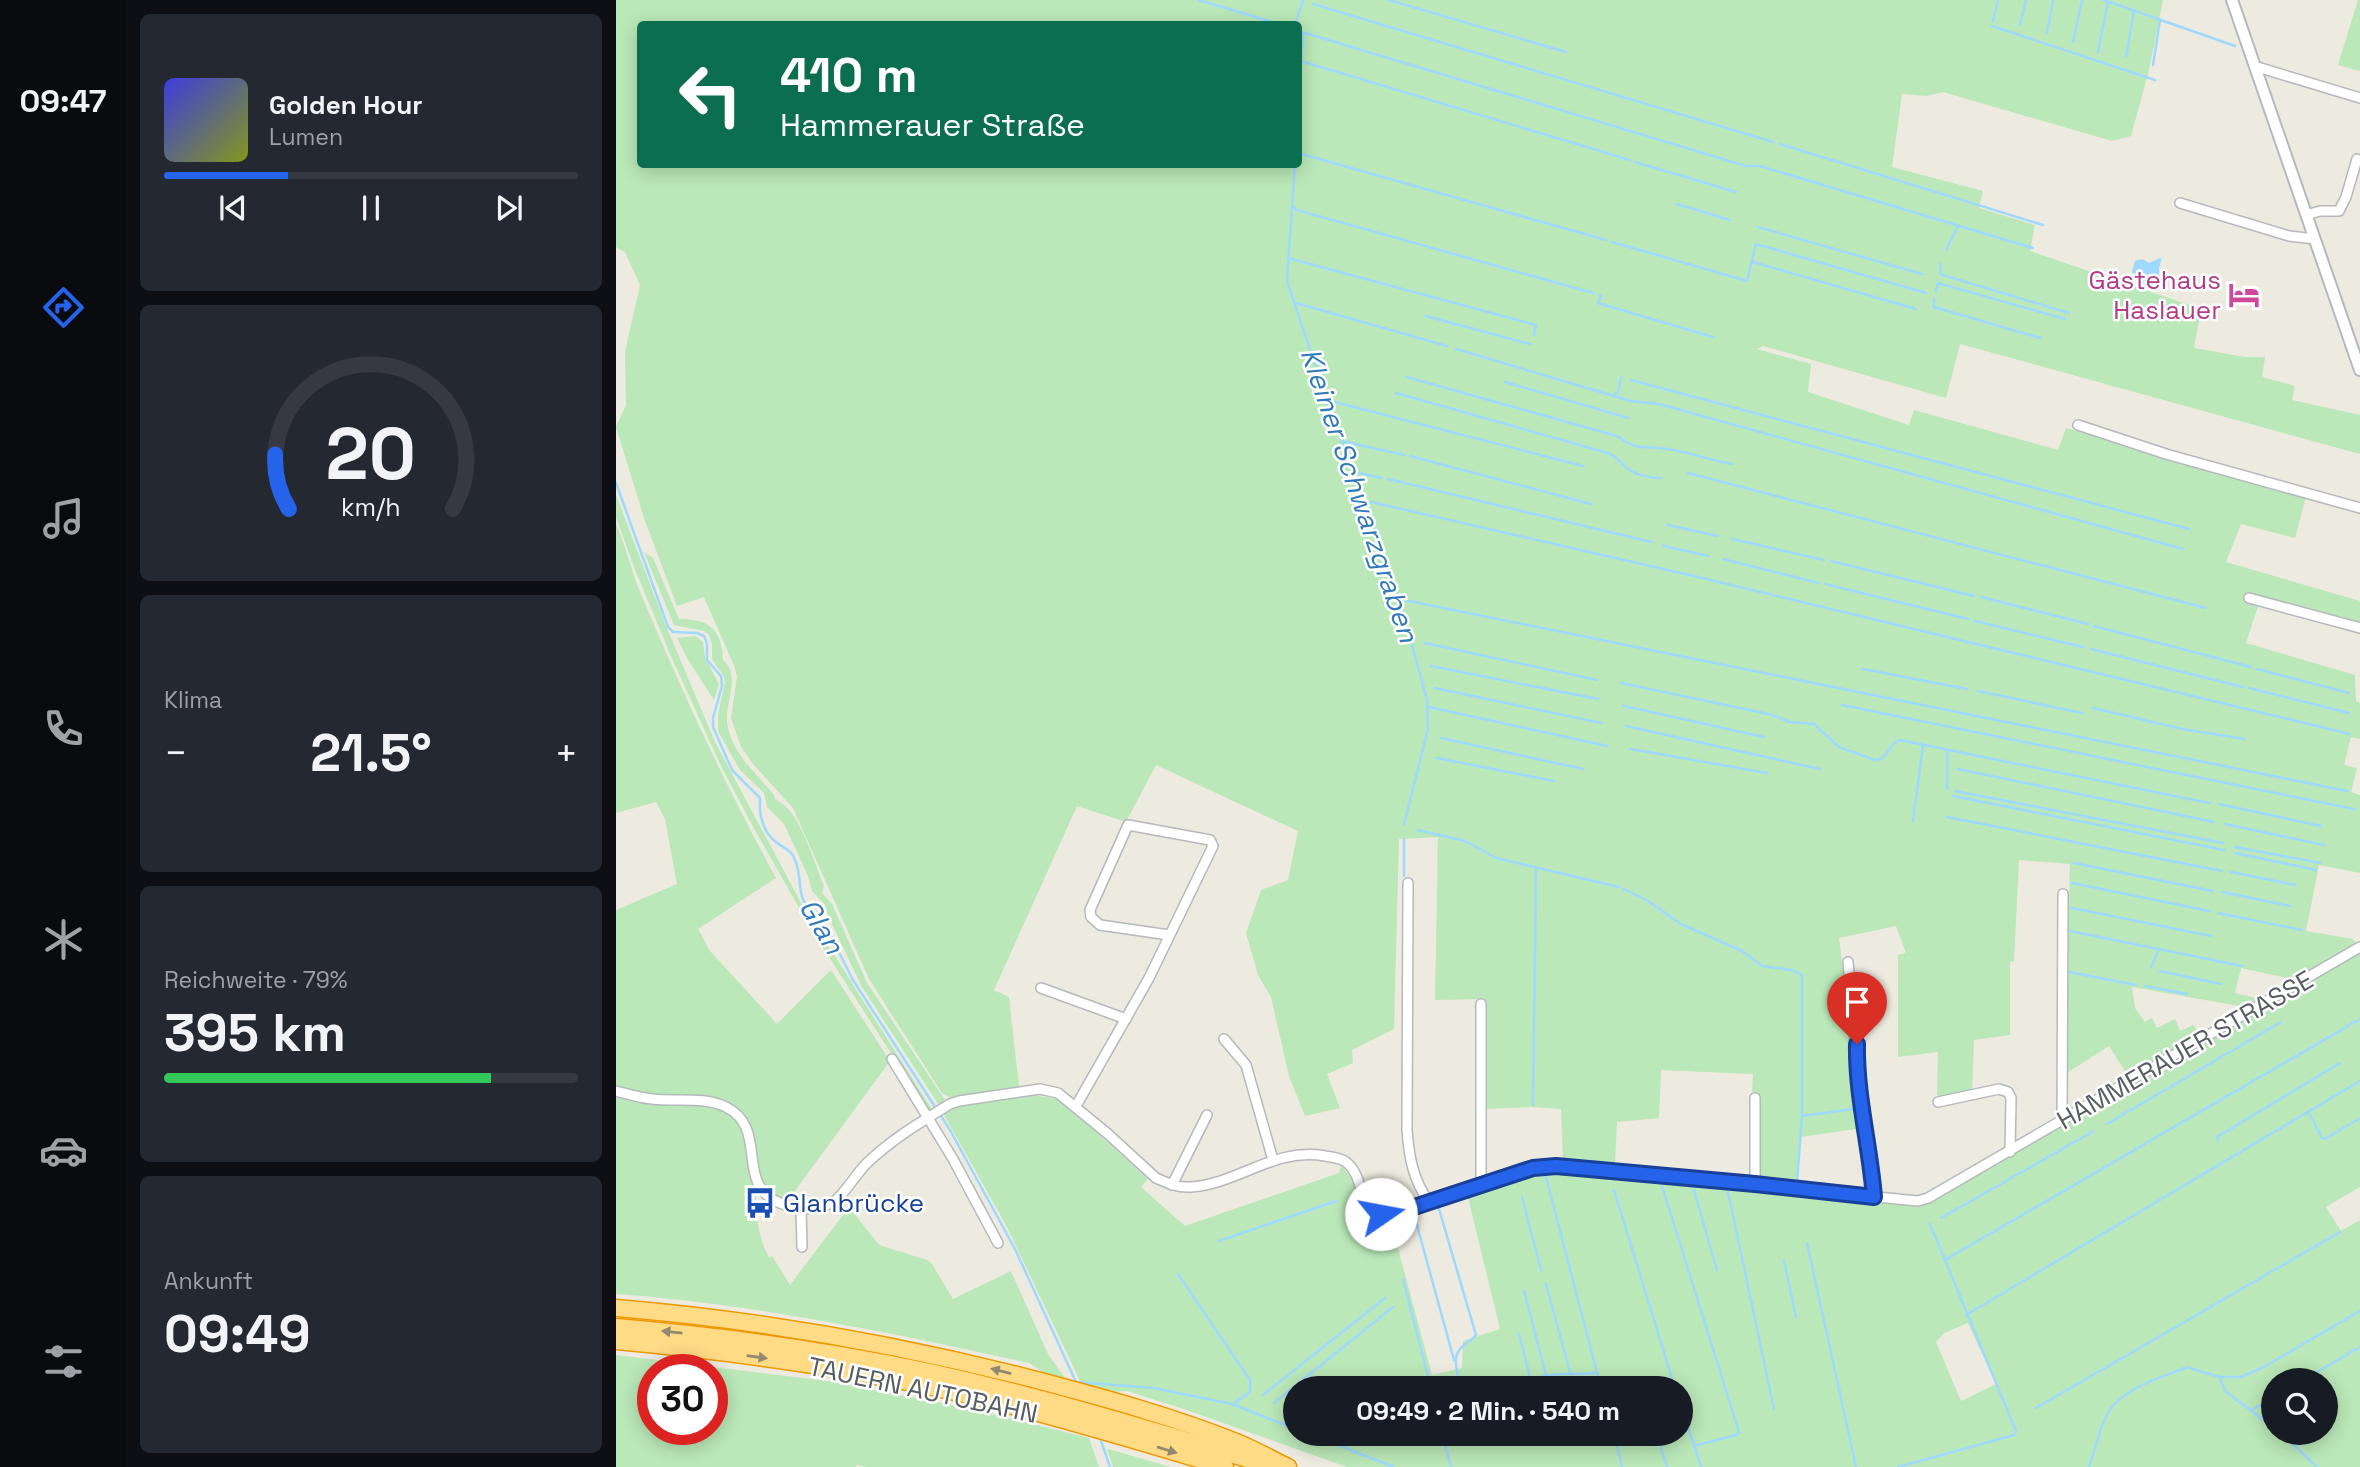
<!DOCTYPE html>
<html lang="de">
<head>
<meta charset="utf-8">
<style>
	body { margin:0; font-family:"Space Grotesk",sans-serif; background:#242831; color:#f1f3f6; height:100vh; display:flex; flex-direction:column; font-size:26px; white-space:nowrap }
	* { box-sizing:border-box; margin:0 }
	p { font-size:23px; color:#9ea1a6 }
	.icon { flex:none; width:38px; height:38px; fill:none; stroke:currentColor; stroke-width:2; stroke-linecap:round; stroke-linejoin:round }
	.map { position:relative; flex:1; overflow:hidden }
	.drawer { display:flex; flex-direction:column; gap:14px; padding:14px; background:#0d0f14; width:490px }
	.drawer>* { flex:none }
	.banner { position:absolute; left:21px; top:21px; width:665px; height:147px; border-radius:7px; box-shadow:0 4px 18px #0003; background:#0b6e4f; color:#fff; overflow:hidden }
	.controls { position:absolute; left:1645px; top:1368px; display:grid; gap:14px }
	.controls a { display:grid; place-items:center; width:77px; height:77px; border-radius:50%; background:#171b24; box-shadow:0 4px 18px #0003; font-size:35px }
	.speed { position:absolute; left:21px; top:1354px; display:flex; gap:14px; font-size:35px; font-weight:700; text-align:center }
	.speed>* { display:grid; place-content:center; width:91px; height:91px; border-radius:50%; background:#171b24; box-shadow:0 4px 18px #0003; line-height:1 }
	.speed .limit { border:10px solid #d22; background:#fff; color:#111 }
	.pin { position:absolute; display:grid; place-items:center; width:60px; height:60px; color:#fff; margin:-72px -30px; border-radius:50% 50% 50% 0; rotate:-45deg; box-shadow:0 0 7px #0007 }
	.pin .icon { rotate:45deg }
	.me { position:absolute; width:77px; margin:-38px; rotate:78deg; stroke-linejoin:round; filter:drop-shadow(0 0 5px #0008) }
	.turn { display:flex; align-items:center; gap:24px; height:147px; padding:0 28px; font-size:32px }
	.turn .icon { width:91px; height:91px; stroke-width:2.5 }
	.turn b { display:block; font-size:49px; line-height:60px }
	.big { font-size:52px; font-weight:800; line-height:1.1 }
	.drawer .card { flex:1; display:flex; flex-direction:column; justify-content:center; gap:10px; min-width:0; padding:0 24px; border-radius:10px; background:#242831 }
	.drawer .dial { align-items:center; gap:0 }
	.dial svg { height:182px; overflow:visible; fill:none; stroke:#363941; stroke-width:7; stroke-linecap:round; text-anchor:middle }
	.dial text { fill:#f1f3f6; stroke:none }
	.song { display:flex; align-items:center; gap:21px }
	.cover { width:84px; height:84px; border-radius:10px; background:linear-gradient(135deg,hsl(240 70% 55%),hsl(70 70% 35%)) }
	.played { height:7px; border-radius:4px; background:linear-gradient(90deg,#2563eb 30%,#363941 30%) }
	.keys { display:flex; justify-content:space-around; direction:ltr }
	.heat { display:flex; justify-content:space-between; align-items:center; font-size:38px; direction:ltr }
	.charge { height:10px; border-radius:5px; background:linear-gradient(90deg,#34c759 79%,#363941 0) }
	.trip { position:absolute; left:667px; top:1376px; width:410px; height:70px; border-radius:35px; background:#171b24; box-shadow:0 4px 18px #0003; font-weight:800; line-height:70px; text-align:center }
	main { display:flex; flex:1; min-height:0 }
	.dock { display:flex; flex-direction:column; width:126px; justify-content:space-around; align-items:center; background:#090b0e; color:#9ea1a6 }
	.dock .icon { width:49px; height:49px }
	.dock .selected { color:#2563eb }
	.dock b { font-size:32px; color:#f1f3f6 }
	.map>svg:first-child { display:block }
</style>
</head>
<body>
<main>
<nav class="dock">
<b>09:47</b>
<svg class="icon selected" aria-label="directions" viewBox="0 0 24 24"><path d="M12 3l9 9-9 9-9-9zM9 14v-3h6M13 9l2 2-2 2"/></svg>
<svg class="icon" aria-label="music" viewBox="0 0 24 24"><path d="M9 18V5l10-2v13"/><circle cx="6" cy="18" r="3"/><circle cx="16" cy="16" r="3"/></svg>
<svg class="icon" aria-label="phone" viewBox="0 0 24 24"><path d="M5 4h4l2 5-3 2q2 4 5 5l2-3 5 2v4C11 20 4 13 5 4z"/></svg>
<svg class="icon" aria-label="climate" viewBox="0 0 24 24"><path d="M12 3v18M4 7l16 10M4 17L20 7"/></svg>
<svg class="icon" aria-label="car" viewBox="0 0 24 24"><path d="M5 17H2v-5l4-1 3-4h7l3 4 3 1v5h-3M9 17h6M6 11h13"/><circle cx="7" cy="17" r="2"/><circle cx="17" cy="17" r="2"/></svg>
<svg class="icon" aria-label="filters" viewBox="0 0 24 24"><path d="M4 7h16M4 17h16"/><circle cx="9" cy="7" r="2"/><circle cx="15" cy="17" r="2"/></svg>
</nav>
<section class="drawer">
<div class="card">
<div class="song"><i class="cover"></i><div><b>Golden Hour</b><p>Lumen</p></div></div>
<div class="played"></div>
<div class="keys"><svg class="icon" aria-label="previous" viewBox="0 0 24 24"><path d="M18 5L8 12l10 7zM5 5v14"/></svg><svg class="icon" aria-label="pause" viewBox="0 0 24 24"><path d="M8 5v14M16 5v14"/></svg><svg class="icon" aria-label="next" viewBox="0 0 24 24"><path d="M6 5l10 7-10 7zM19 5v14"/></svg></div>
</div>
<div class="card dial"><svg viewBox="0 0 100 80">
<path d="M14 69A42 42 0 1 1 86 69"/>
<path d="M14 69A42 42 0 0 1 8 45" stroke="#2563eb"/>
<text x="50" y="56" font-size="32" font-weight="700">20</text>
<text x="50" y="72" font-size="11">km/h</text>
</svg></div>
<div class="card"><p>Klima</p>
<div class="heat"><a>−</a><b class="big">21.5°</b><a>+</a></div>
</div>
<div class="card"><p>Reichweite · 79%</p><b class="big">395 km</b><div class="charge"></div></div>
<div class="card"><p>Ankunft</p><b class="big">09:49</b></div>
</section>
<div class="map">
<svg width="1744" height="1467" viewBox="0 0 1744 1467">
	<rect width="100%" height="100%" fill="#edeadf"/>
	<g fill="#bae8b8" fill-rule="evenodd">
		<path d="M0 0H1547L1533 70 1515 136 1496 141 1327 92 1311 96 1286 94 1276 167 1367 191 1363 208 1419 225 1414 251 1585 309 1578 348 1629 357H1649L1646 377 1679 386 1676 400 1744 415V454L1344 344 1330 398 1147 346 1141 349 1195 364 1192 392 1293 425 1298 410 1442 450 1450 428 1690 496 1679 538 1625 524 1610 562 1744 601V625L1644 600 1630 643 1739 675 1740 701 1744 703V739L1735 737 1728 765 1741 768 1735 792 1744 795V873L1703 865 1690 931 1737 939 1741 945 1680 980 1625 968 1619 993 1649 1000 1634 1008 1516 987 1519 1008 1529 1022 1536 1018 1541 1028 1559 1019 1564 1031 1577 1025 1586 1036 1514 1079 1493 1046 1449 1074 1454 864 1403 860 1398 961 1394 962V1035L1358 1040 1356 1092 1325 1097 1321 1095 1322 1052 1282 1057V955L1290 953 1280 926 1223 938 1247 1128 1184 1137 1182 1185 1143 1181 1141 1093 1136 1092 1137 1074 1045 1070 1043 1118 1001 1122 999 1163 995 1165 947 1161 945 1109 917 1107 868 1109V999L819 1000 822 837 783 839 778 1029 736 1050 737 1063 711 1074 724 1108 689 1116 673 1076 655 997 642 975 630 933 645 890 672 880 682 831 540 765 510 822 461 806 378 990 393 997 403 1087 335 1098 326 1093 253 979 177 808 137 764 125 747 115 718 121 677 119 668 88 597 61 606 28 518 0 427 10 405 9 352 24 285 9 252 0 247ZM24 24H682V164H24Z"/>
		<polygon points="1742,0 1744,0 1744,71 1722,65"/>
		<polygon points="0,495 50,626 99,742 184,901 317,1111 311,1115 291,1078 198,934 140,832 106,768 54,654 18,567 0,517"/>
		<path d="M0 524C11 548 16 575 27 599 67 694 110 787 160 878L82 929 94 951 161 1024 215 970 274 1061 170 1203 146 1187 140 1193C139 1216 143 1238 153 1258L156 1256 174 1285 233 1207 263 1245 311 1260 316 1264 337 1299 395 1271 432 1354 451 1381 432 1375 413 1363C276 1333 140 1304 0 1294V910L61 884 49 819 40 802 0 813Z"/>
		<path d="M28 552 37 558 63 619C93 619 106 629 107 660 127 677 106 706 112 728 118 755 141 774 158 795L159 799C162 801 165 803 168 805 186 819 199 865 208 886L206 893 216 904 251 983 329 1100 323 1105 246 987 212 916 209 905 196 891 192 876 168 824 151 807 148 793 124 770 102 731V715L109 682 107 675 96 659V644L93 635 88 631 58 625Z"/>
		<polygon points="79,636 87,642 89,658 103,684 98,700 71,658 61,638"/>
		<path d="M1744 947V1187L1710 1207 1725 1231 1744 1220V1467H731L562 1407 511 1391 492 1392 466 1385 391 1227 327 1113 333 1108C368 1102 412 1088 446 1101L532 1179 525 1187 569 1226 723 1173 725 1165 736 1179 748 1208 747 1213 762 1216 771 1245 780 1241 816 1375 846 1368 847 1341 884 1329 851 1193 924 1171 942 1170 1183 1192 1305 1206ZM1352 1323 1380 1384 1345 1401 1320 1342 1328 1333ZM1657 1381H1710V1433H1657ZM679 1388H1064V1433H679Z"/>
		<path d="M0 1355 211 1381 351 1408 473 1438 483 1467H249L241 1465 240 1467H0ZM37 1370H96V1430H37Z"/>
		<polygon points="491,1449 492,1449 555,1467 497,1467"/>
	</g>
	<polygon fill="#9ed9ff" points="1544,258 1546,259 1543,267 1543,276 1521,284 1516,271 1519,261 1526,259 1533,263"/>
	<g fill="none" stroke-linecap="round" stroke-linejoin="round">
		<g stroke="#9ed9ff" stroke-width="2.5">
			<polyline points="583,0 663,24"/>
			<polyline points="773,0 950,52"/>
			<polyline points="1488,0 1619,46"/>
			<polyline points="697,4 1157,142"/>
			<polyline points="1377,21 1382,0"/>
			<polyline points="679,24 687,0"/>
			<polyline points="1404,25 1410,0"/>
			<polyline points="1376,26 1539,80"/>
			<polyline points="682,29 686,32 687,36 682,104"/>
			<polyline points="686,32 1130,166 1144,166 1417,248"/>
			<polyline points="1431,33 1437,0"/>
			<polyline points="1457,42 1466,0"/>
			<polyline points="1482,52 1492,2"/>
			<polyline points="1510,57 1518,10"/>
			<polyline points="685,61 1014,160"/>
			<polyline points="1537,65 1544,20"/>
			<polyline points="1164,144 1427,225"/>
			<polyline points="682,153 990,240"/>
			<polyline points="1019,162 1120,192"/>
			<polyline points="679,164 671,281 720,427 751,505 785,605 811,700 812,729 788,824"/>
			<polyline points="1061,204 1114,220"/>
			<polyline points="676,206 681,210 977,293"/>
			<polyline points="1142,227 1306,274"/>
			<polyline points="996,242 1131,281 1140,244 1310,293"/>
			<polyline points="1330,250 1342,226"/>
			<polyline points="672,258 920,325 918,335"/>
			<polyline points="1137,262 1300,309"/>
			<polyline points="1325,264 1324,273 1327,275 1453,313"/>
			<polyline points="1320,291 1322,283 1449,319"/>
			<polyline points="983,295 985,296 982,303 1097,337"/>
			<polyline points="1318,299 1318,307 1424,338"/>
			<polyline points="680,303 831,346"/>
			<polyline points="810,316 914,344"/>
			<polyline points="840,349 1015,401 1043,404 1567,549"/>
			<path d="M791 377 1001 436C1022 450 1022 446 1044 448 1068 450 1092 460 1116 464"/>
			<polyline points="1015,380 1573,529"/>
			<polyline points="889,382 1012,418"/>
			<path d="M780 393 992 453C1001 457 1004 462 1011 468 1019 475 1034 478 1045 478"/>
			<polyline points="997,395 1002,392 1005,378"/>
			<polyline points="711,400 967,466"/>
			<polyline points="726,441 788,455"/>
			<polyline points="794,456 975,504"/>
			<polyline points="739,472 766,478"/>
			<polyline points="1072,473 1590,608"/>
			<polyline points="772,479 1035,542"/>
			<path d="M0 483 52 627 57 632 81 633 88 636 91 644V660L105 676 106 686 97 718V727L116 770 144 798C143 814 146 831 160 842 167 848 175 849 179 860 189 883 176 902 204 915L237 980 334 1130 399 1249 460 1382 538 1388 616 1404 679 1429"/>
			<polyline points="751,505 755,502 1078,576 1734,734"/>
			<polyline points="1052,525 1102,536"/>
			<polyline points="1116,539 1208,560"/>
			<polyline points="1048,546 1092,556"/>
			<polyline points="1107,559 1203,583"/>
			<polyline points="1215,561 1358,596"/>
			<polyline points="1209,584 1352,619"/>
			<polyline points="1365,597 1472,624"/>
			<polyline points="783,599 1731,791"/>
			<polyline points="1359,621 1467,647"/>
			<polyline points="1478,626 1635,667"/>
			<polyline points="809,643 981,680"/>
			<polyline points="1475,649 1627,687"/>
			<polyline points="815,666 982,699"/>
			<polyline points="1247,669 1351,689"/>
			<polyline points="1641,669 1733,693"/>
			<path d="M1005 683 1157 715 1173 722 1198 724 1223 747 1259 760C1273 760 1271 744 1284 740L1593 803"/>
			<polyline points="819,688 985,723"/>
			<polyline points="1633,688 1733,713"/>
			<polyline points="1362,691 1466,713"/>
			<polyline points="1226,705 1738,809"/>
			<polyline points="1008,706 1148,737"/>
			<polyline points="813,707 991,746"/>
			<polyline points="1477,708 1566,729 1629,739"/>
			<polyline points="1010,726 1204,769"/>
			<polyline points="825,738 967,769"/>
			<polyline points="1015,749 1151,773"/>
			<polyline points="821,758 938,781"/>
			<polyline points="1342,769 1598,822"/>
			<polyline points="1331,789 1331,750"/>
			<polyline points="1339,791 1607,843"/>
			<polyline points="1337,796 1608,850"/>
			<polyline points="1603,804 1705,826"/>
			<polyline points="1331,817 1606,871"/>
			<polyline points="1297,821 1307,745"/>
			<polyline points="1609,824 1708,845"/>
			<polyline points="802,830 849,841 880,858 1003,887"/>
			<polyline points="788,839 788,876"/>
			<polyline points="1619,847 1704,863"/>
			<polyline points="1619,853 1700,870"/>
			<polyline points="1458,863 1597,891"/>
			<polyline points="1615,872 1679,885"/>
			<polyline points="1456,883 1593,911"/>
			<polyline points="1008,889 1032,901 1065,924 1126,951 1146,966 1176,970 1186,975 1186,1116 1181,1182"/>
			<polyline points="1606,892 1674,906"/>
			<polyline points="1456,908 1595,936"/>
			<polyline points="1602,913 1686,930"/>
			<polyline points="1454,931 1626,966"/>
			<polyline points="1535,967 1543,949"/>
			<polyline points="1544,971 1605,984"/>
			<polyline points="1453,972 1520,985"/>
			<polyline points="1529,986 1571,994"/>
			<polyline points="917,1105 920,868"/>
			<polyline points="1692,1111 1706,1138 1709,1139 1744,1118"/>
			<polyline points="1186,1116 1244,1108"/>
			<polyline points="1491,1124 1665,1022"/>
			<polyline points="1602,1140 1601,1137 1724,1063"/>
			<polyline points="930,1177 985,1388"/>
			<polyline points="1046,1186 1123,1432 1120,1435 1078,1446"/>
			<polyline points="998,1190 1059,1388"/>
			<polyline points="1078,1190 1101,1270"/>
			<polyline points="1112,1192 1158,1409"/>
			<polyline points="906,1197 925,1270"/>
			<polyline points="799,1218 838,1360"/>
			<polyline points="1325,1218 1478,1131"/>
			<polyline points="603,1241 720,1201"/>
			<polyline points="1191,1243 1240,1467"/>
			<polyline points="1168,1260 1180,1317"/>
			<polyline points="1329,1260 1744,1019"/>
			<polyline points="562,1274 634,1380 634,1392 617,1404"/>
			<polyline points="787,1279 815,1388"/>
			<polyline points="930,1284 954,1372"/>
			<polyline points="908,1291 930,1375"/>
			<polyline points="1350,1315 1744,1081"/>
			<path d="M903 1334 914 1377 918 1379C934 1373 946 1374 963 1374 969 1374 974 1373 980 1373"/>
			<polyline points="1603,1377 1610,1392 1657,1427"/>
			<polyline points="1686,1381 1744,1347"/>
			<path d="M817 1388 840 1381 842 1377C840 1366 837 1355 846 1347 851 1341 856 1341 860 1335L823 1209"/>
			<polyline points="647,1395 769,1298"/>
			<polyline points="658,1403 777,1307"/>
			<polyline points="1064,1403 1085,1467"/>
			<polyline points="1420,1408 1724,1232"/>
			<polyline points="1636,1410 1657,1397"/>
			<polyline points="691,1433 778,1467"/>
			<polyline points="826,1433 835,1467"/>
			<polyline points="998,1433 1006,1467"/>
			<polyline points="1665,1433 1701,1467"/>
			<polyline points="1042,1437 1051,1467"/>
			<polyline points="485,1441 494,1467"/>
			<polyline points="1282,1467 1398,1435 1400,1431 1314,1224"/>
			<path d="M1473 1467C1480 1448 1484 1420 1498 1405 1516 1385 1547 1377 1571 1367L1603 1377H1625L1646 1368 1744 1311"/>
		</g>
		<defs>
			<g id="minor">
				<polyline points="1638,66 1744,98"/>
				<polyline points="1564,203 1673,236 1699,239"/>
				<polyline points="1690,215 1704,211 1723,211 1730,197 1741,159"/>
				<polyline points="1462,425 1550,454 1744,508"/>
				<polyline points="1633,598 1744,628"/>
				<path d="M792 883 791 1130C793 1157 797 1180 813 1202"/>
				<path d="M1232 962C1235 996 1238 1030 1240 1064 1243 1108 1254 1152 1258 1197"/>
				<polyline points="425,988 510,1019"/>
				<polyline points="608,1039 630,1065 657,1160"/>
				<polyline points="276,1059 337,1159 382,1243"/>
				<path d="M0 1091C12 1094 24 1098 36 1099 60 1102 88 1096 110 1107 154 1129 117 1184 164 1203 174 1208 184 1209 195 1208 203 1208 214 1205 220 1200 232 1189 240 1174 251 1163 276 1139 305 1122 334 1104L343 1101 424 1089 442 1093 492 1134 540 1178C551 1183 562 1188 575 1187 622 1184 658 1147 709 1156 716 1157 725 1158 730 1162 749 1176 741 1210 770 1215L917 1169 940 1166 1302 1201 1312 1198 1744 947"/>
				<polyline points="1139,1098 1139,1184"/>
				<polyline points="1322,1102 1383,1089 1392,1092 1395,1098 1394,1152"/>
				<polyline points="460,1106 533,978 597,846 594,840 512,825 474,910 475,917 484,925 553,935"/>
				<polyline points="1446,1122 1447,894"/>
				<polyline points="865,1184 865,1004"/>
				<polyline points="556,1185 591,1115"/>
				<polyline points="185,1209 186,1247"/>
			</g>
			<polyline id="tertiary" points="1616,0 1744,370"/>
			<g id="motorway">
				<path d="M0 1308C144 1320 287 1345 428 1382 492 1399 558 1417 620 1442 638 1449 655 1459 672 1467"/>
				<path d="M0 1327C106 1336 211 1350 314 1372 428 1397 540 1431 651 1465"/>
				<path d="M0 1341C130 1353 262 1371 389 1404 462 1423 536 1445 609 1467"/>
			</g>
		</defs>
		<use href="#minor" stroke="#b5b9be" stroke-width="12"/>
		<use href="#tertiary" stroke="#b5b9be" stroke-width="14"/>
		<use href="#motorway" stroke="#ed9800" stroke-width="19"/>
		<use href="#minor" stroke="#fff" stroke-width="9"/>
		<use href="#tertiary" stroke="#fff" stroke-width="10"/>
		<use href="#motorway" stroke="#ffdb85" stroke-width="16"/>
	</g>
	<defs><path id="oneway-solid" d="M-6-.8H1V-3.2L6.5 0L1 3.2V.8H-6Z" transform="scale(1.75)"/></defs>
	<g fill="#92896e">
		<use href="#oneway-solid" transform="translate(56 1332) rotate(-174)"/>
		<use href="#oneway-solid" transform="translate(141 1357) rotate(8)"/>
		<use href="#oneway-solid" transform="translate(385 1371) rotate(-166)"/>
		<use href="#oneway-solid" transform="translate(551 1450) rotate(17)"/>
	</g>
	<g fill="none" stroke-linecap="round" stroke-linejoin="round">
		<defs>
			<path id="route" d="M765 1214H777L917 1168 940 1166 1139 1184 1258 1197C1254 1146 1240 1095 1241 1044"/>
		</defs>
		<use href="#route" stroke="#184099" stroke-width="18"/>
		<use href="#route" stroke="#2563eb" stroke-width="12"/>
	</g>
	<defs>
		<symbol id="hotel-bare" viewBox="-9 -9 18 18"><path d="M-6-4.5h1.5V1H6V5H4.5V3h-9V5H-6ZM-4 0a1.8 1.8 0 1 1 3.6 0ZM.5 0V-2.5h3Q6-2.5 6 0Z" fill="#d1479c" stroke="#fff" stroke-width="2.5" paint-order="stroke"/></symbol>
		<symbol id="bus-bare" viewBox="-9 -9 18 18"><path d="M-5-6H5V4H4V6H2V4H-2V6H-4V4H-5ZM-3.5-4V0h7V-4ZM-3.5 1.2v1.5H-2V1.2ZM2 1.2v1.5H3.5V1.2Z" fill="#1a4fb4" stroke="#fff" stroke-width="2.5" paint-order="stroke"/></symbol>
	</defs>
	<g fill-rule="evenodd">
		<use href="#hotel-bare" x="1606" y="273" width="44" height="44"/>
		<use href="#bus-bare" x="122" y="1181" width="44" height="44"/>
	</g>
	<g text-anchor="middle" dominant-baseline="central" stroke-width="5" stroke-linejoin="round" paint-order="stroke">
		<g font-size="26" fill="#b23c85" stroke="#fff" text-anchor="end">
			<text x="1605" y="280">Gästehaus<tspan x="1605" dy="30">Haslauer</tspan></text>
		</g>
		<g font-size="26" fill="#585d62" stroke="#fff">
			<text transform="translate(1569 1050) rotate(-30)">HAMMERAUER STRASSE</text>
			<text transform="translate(307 1390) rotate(12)">TAUERN AUTOBAHN</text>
		</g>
		<g font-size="26" fill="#164399" stroke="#fff" text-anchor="start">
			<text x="167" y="1203">Glanbrücke</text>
		</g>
		<g font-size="28" font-style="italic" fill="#317abb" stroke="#fff">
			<text transform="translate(744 495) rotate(71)">Kleiner Schwarzgraben</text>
			<text transform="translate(206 926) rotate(59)">Glan</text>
		</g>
	</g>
</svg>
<div class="controls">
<a><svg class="icon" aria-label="search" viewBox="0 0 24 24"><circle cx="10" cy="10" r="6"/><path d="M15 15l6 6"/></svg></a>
</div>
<div class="speed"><div class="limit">30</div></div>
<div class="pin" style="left:1241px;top:1044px;background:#d93025"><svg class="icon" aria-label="arrive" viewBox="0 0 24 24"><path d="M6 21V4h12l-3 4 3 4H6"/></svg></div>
<svg class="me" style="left:765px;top:1214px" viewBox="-20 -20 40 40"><circle r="19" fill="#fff"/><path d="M0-13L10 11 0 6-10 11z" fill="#2563eb"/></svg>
<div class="trip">09:49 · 2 Min. · 540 m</div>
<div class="banner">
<div class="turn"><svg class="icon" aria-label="left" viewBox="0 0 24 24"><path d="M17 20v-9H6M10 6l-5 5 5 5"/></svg><div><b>410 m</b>Hammerauer Straße</div></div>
</div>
</div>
</main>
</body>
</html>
